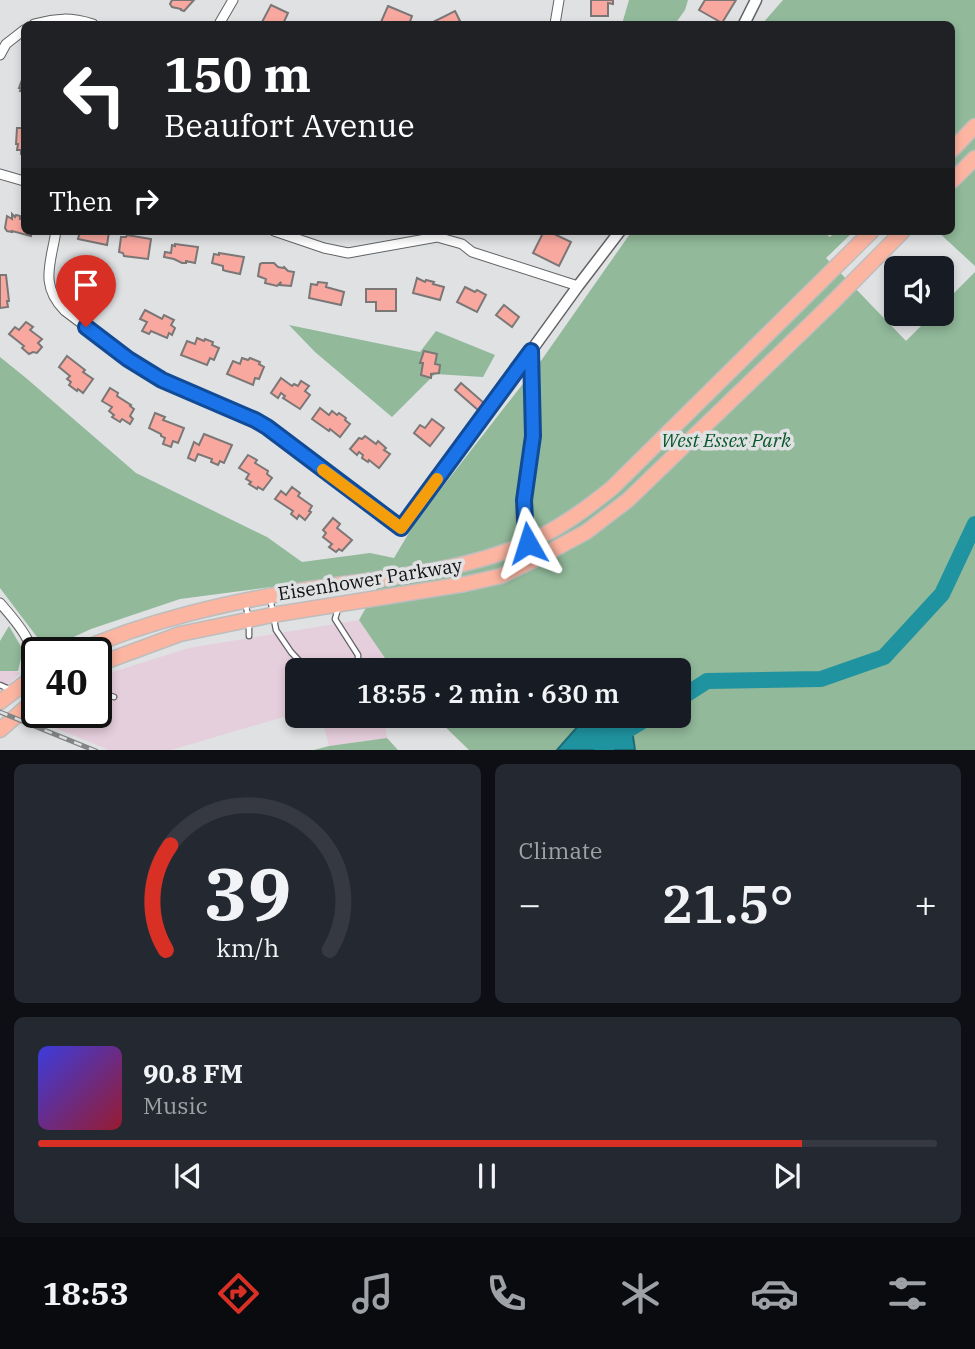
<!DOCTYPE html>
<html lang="en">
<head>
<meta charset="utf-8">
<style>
	body { margin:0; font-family:"IBM Plex Serif",serif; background:#242831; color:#f1f3f6; height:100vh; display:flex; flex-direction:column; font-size:26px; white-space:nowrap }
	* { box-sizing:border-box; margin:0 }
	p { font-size:23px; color:#9ea1a6 }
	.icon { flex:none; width:38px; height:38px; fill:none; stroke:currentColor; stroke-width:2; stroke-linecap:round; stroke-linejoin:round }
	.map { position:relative; height:750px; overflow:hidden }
	.details { display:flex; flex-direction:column; gap:14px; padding:14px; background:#0d0f14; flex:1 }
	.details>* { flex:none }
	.guide { position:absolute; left:21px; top:21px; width:934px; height:214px; border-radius:10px; box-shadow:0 4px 10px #0003; background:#202124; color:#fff; overflow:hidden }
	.tools { position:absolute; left:884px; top:256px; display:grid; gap:14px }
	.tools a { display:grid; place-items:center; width:70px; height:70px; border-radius:10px; background:#171b24; box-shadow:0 4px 10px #0003; font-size:35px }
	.speed { position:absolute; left:21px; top:637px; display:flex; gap:14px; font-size:35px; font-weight:700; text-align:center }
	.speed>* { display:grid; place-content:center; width:91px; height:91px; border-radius:50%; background:#171b24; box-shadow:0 4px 10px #0003; line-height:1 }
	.speed .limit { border:4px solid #111; border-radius:10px; background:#fff; color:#111 }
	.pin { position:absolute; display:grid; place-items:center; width:60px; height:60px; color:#fff; margin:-72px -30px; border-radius:50% 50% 50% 0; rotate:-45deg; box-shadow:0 0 7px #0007 }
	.pin .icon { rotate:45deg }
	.me { position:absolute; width:77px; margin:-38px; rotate:354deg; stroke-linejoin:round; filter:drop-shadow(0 0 5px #0008) }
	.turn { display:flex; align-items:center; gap:24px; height:147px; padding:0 28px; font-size:32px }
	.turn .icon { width:91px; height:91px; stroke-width:2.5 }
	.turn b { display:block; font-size:49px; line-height:60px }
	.then { display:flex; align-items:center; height:66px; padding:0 28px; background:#0003; gap:14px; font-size:26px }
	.big { font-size:52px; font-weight:600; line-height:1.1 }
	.details .widget { flex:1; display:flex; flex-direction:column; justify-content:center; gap:10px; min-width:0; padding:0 24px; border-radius:10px; background:#242831 }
	.details .dial { align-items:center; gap:0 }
	.dial svg { height:182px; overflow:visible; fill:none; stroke:#363941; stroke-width:7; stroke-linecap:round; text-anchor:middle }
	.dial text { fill:#f1f3f6; stroke:none }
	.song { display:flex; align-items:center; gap:21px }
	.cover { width:84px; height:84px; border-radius:10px; background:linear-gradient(135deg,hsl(240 70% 55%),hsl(350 70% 35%)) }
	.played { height:7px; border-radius:4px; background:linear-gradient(90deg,#d93025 85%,#363941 85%) }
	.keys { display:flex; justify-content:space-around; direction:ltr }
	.heat { display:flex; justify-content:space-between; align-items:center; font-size:38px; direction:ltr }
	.details .tiles { flex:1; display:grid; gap:14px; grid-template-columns:1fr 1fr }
	.widget:last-child { grid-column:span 2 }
	.trip { position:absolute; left:285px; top:658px; width:406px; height:70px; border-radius:10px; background:#171b24; box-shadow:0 4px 10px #0003; font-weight:600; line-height:70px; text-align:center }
	.tab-bar { display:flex; height:112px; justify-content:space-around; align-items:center; background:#090b0e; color:#9ea1a6 }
	.tab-bar .icon { width:49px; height:49px }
	.tab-bar .active { color:#d93025 }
	.tab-bar b { font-size:32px; color:#f1f3f6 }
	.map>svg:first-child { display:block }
</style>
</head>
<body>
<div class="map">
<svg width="975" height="751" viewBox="0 0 975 751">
	<rect width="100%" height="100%" fill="#dfe1e3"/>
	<g fill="#e6cfdc">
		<polygon points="359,620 393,670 298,670 297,713 171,750 109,750 38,721 51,712 96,712 96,682 109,673 189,648"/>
		<polygon points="0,666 20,673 0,693"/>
		<polygon points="321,716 384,716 387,738 329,746"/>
	</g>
	<g fill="#91b99a">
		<polygon points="629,0 688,0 685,10 675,24 622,24"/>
		<polygon points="783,0 975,0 975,266 937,231 952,231 952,24 762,24"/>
		<polygon points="632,231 821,231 830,237 836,231 854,231 826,258 906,341 934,313 942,313 942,305 975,272 975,750 635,750 630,716 679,716 679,670 393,670 359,620 386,572 180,599 91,629 54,646 37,637 0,588 0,357 26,378 136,473 267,537 302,562 370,553 394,558 416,521 543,358"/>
		<polygon points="289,325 420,352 436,331 495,355 483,377 435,374 392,417 315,352"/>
		<polygon points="9,626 23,650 18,671 0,671 0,641"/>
		<polygon points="434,716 599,716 564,751 469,750"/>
		<polygon points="387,738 398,750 314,750 329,746"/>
	</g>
	<polygon fill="#1f93a0" stroke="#1b6c76" stroke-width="2" points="587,716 630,716 635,750 557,750"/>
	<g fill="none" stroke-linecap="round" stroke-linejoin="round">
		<g stroke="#1f93a0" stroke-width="16">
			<polyline points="679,699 707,681 821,679 884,657 942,594 975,524"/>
			<polyline points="602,751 613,739 651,716"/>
		</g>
	</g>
	<g fill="#f9a89f" stroke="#7b7777" stroke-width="2">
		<polygon points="172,0 194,0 184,11 181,10 181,9 172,7 170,4"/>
		<polygon points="591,0 613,0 613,4 608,3 608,16 591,16"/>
		<polygon points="705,0 736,0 722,23 699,10"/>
		<polygon points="271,5 288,13 283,24 261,24"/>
		<polygon points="388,6 412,16 409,24 389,24 381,22"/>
		<polygon points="455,11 460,21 452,24 432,24 431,23"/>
		<polygon points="22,80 24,81 24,111 22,110 24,92 20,91 21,88 19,88"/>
		<polygon points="17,128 24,128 24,154 21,154 21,150 17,150 18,144 16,144"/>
		<polygon points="12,214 15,217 16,215 20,216 20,219 24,219 24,231 32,231 31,236 12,231 12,232 7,231 5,228 7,216 12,219"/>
		<polygon points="80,231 109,232 107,245 78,239"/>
		<polygon points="544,231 548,231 571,242 559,266 533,253"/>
		<polygon points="127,235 151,239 148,259 124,256 123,253 119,252 121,237 126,237"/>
		<polygon points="175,244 198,247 195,263 186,261 186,263 182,263 174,259 164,257 165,252 171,253 172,245 175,246"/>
		<polygon points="219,253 244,257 240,274 226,271 223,270 223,266 212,263 214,254 219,255"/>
		<polygon points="262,263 274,263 278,267 283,268 284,267 288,271 294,272 291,286 280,285 281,282 277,286 265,283 266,279 258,276 260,264"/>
		<polygon points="0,275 6,275 9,301 7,301 8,307 0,308"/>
		<polygon points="417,278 425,282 426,280 434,282 433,284 444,287 440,300 413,293"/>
		<polygon points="318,282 327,283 326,287 344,292 341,305 309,298 311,284 317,285"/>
		<polygon points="465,287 475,292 477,290 486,295 477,312 457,302"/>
		<polygon points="366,289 396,289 396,311 376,311 376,302 366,302"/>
		<polygon points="504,305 519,317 512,327 496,315"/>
		<polygon points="145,310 162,319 164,315 174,320 171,325 175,328 172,335 169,333 167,338 151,331 149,334 142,331 147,322 140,319"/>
		<polygon points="26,322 33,327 30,330 42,339 38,343 42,347 37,353 33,352 29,354 22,348 24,346 9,334 15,327 19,330"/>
		<polygon points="197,338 204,341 205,339 213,342 212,345 219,348 214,360 210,358 207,365 181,355 187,341 195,344"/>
		<polygon points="424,351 437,354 435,364 440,365 439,373 431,374 431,378 421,375 423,363 420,363"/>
		<polygon points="67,356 85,370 83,372 93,379 83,393 78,389 77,391 69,385 71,382 67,379 70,376 59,367"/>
		<polygon points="242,358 248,360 250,358 260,362 259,364 264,367 259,379 255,378 253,385 227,374 233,361 240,364"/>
		<polygon points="281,378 292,386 294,384 298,386 301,381 309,386 305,391 310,395 300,409 283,398 285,396 281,393 278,398 271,393"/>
		<polygon points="461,383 484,403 478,410 455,390"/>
		<polygon points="110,388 118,393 117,396 131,405 130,406 134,409 130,416 133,419 130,424 122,419 120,422 112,417 114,415 109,411 112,407 102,401"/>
		<polygon points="320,408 329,415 332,411 337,415 339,413 346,418 345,420 350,424 340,437 330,429 329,431 312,419"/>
		<polygon points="155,413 165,417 163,420 184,428 178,443 173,441 171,447 163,444 165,438 161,436 161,434 149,428"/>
		<polygon points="432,419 444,428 430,446 414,433 420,425 425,428"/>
		<polygon points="204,434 232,445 224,463 220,461 218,465 211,462 212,459 198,454 195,461 188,458 194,442 199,445"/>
		<polygon points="365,436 376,444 378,441 386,448 384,450 390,454 379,468 369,460 368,462 362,458 363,455 359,452 357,455 350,449 359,438 362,439"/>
		<polygon points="248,455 257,460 255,463 268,471 267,474 272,478 263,490 258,487 257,489 249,484 251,482 246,479 249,474 239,468"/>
		<polygon points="292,487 300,493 298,496 312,506 309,511 311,512 305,520 299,515 297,519 291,514 293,511 275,499 281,491 286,495"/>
		<polygon points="333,518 340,524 337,528 352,540 342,551 339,549 336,552 329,547 332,544 323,537 326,533 323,530"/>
	</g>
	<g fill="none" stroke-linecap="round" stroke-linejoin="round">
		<defs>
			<g id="service">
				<polyline points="270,597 276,630 291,652 308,670"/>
				<polyline points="245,602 249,620 249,636"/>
				<polyline points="358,661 363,670"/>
				<polyline points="318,670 358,661 358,655 335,619 338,609"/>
				<polyline points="0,685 9,689"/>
				<polyline points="96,691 114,697"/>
			</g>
			<g id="minor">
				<path d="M34 24C57 18 70 17 93 24"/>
				<polyline points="219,24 233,0"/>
				<polyline points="555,24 559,0"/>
				<polyline points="0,55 6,44 24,30"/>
				<polyline points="0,174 24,181"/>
				<path d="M56 231C51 263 39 285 65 311L144 370 162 380 255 420 267 427 401 528 531 351"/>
				<polyline points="274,231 324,248 348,253 437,237 462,244 472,252 578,286"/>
				<path d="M0 603C19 625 41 648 30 677"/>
				<polyline points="29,642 55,653"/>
			</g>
			<g id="tertiary">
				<polyline points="744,24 756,0"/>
				<polyline points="536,559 528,543 525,520 525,491 533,436 531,351 578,286 620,231"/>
			</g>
			<g id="primary">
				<polyline points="952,150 975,126"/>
				<polyline points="952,181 975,158"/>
				<path d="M74 653C148 620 229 602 309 589 382 577 459 573 527 543 559 529 586 509 612 488L872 231"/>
				<polyline points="96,665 180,634 272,615 465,584 501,576 536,559 586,532 628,500 828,307 903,231"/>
				<polyline points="0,702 37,674"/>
				<polyline points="0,730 37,698"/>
			</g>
		</defs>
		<use href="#service" stroke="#626466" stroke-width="7"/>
		<use href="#minor" stroke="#626466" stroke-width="11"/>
		<use href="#tertiary" stroke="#626466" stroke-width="13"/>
		<use href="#primary" stroke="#bdbdbd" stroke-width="17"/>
		<use href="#service" stroke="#fff" stroke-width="4.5"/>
		<use href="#minor" stroke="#fff" stroke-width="9"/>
		<use href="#tertiary" stroke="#fff" stroke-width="10"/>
		<use href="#primary" stroke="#fcb5a1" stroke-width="14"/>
		<defs>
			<polyline id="rail" points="0,712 96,751"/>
		</defs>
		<use href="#rail" stroke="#838485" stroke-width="5"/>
		<use href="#rail" stroke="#dfe1e3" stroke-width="2.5" stroke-dasharray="8" stroke-linecap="butt"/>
	</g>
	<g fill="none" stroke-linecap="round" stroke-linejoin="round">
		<defs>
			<polyline id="route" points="86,327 128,359 162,380 255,420 267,427 401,528 531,351 533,436 524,500 525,520 528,543"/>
		</defs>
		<use href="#route" stroke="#114b97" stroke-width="18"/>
		<use href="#route" stroke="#1a73e8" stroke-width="12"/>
		<polyline stroke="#f59e0b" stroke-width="12" points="323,470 401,528 437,479"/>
	</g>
	<g text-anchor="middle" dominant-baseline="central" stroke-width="7" stroke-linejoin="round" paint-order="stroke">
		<g font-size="19" font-style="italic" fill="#08572a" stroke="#dfe1e3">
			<text x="726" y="440">West Essex Park</text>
		</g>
		<g font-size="19" fill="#121213" stroke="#dfe1e3">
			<text transform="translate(370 579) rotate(-9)">Eisenhower Parkway</text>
		</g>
	</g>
</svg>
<div class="tools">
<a><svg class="icon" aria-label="sound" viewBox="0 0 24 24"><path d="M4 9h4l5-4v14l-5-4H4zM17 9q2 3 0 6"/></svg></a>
</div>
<div class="speed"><div class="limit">40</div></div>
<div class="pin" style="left:86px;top:327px;background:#d93025"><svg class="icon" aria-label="arrive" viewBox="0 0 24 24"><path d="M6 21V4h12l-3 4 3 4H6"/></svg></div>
<svg class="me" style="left:528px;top:543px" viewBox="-20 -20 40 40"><path d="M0-17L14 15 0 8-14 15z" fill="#1a73e8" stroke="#fff" stroke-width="4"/></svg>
<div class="trip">18:55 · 2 min · 630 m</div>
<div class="guide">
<div class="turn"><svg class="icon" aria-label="left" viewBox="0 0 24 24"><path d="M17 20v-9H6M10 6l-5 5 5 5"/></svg><div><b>150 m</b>Beaufort Avenue</div></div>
<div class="then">Then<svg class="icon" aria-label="right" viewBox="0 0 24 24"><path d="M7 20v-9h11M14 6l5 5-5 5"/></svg></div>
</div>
</div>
<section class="details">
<div class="tiles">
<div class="widget dial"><svg viewBox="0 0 100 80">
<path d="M14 69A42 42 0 1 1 86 69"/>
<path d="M14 69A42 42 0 0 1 16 23" stroke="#d93025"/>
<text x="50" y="56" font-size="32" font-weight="700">39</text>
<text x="50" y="72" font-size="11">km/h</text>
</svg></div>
<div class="widget"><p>Climate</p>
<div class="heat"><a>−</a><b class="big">21.5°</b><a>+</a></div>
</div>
<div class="widget">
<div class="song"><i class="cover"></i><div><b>90.8 FM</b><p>Music</p></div></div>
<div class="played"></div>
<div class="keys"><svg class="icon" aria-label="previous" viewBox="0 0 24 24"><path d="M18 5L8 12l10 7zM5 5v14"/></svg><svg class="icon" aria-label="pause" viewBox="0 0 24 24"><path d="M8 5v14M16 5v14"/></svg><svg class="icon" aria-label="next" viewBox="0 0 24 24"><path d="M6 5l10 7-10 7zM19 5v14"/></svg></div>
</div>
</div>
</section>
<nav class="tab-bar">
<b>18:53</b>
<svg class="icon active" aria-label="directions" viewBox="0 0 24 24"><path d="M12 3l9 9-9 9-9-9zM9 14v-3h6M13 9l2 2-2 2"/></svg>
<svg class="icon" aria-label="music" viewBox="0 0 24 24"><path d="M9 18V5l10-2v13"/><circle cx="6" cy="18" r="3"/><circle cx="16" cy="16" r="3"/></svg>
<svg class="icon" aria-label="phone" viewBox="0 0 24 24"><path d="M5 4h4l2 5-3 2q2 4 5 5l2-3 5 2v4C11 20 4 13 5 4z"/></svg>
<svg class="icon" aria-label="climate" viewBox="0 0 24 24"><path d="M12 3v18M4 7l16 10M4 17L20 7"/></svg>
<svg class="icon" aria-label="car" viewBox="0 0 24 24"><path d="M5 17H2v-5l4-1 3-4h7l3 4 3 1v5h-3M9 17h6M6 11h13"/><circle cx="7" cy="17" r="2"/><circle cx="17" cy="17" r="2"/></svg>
<svg class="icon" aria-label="filters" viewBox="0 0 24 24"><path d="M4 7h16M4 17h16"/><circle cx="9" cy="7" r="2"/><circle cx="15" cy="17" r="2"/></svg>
</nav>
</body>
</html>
